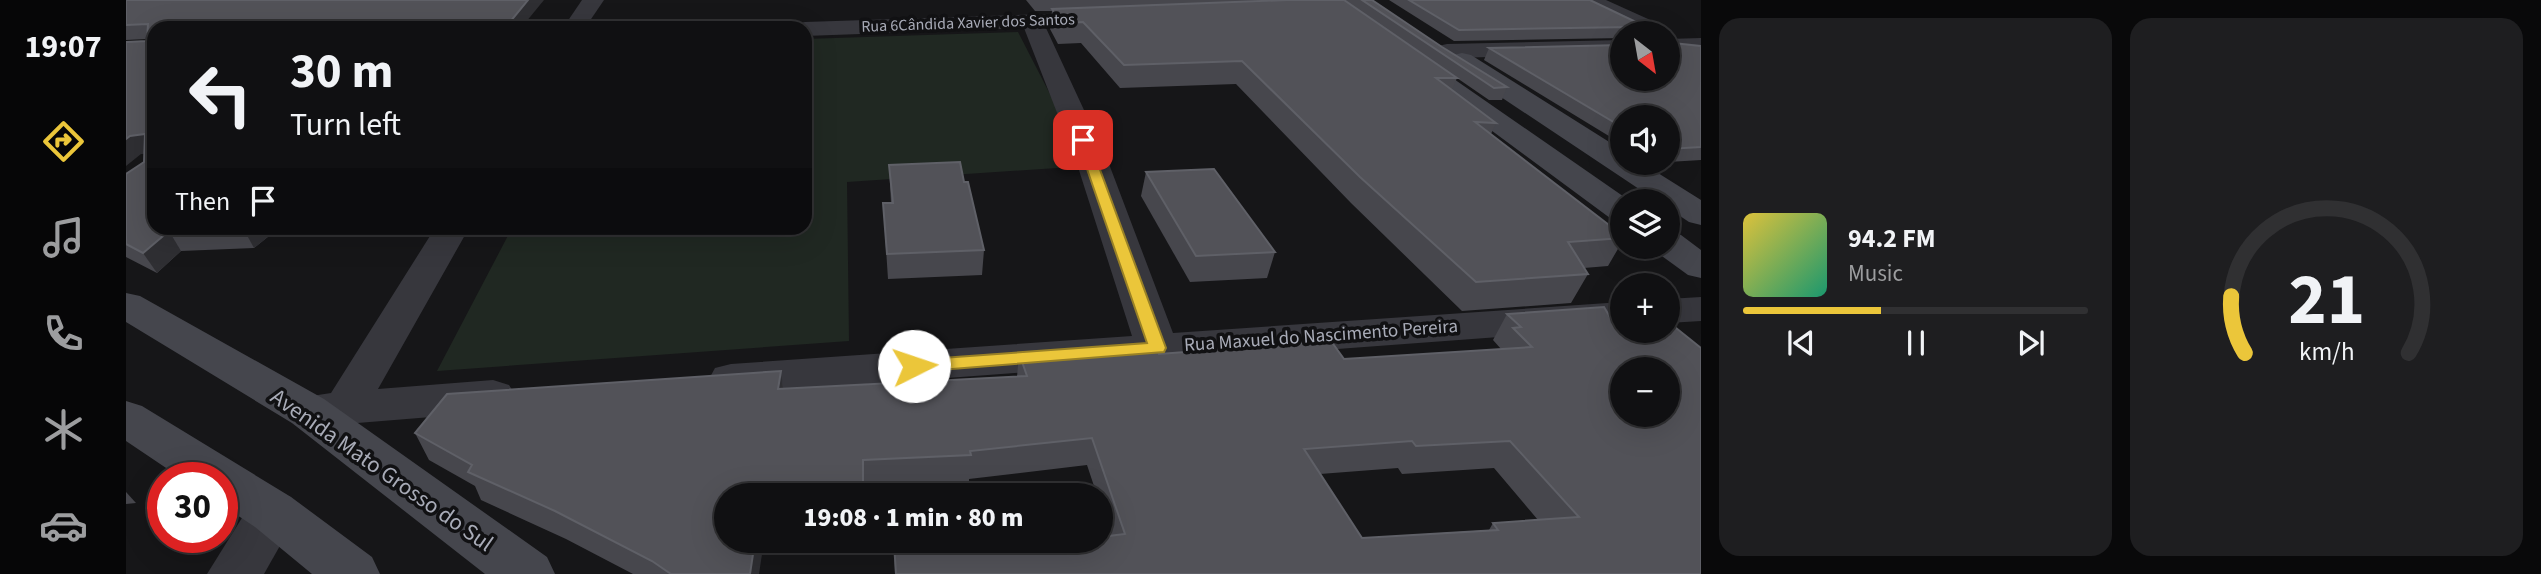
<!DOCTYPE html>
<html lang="en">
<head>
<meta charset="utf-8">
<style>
	body { margin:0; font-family:"Source Sans 3",sans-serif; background:#1e1e20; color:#f1f3f6; height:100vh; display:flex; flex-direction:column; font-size:26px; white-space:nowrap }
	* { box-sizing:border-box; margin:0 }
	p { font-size:23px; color:#9c9d9f }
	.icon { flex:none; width:38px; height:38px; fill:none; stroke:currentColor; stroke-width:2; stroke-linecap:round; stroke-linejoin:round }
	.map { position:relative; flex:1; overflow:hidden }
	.side { display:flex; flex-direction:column; gap:18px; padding:18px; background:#09090a; width:840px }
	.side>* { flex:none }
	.top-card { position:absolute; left:21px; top:21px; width:665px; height:214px; border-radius:21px; box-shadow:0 7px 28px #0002,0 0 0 2px #303032; background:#101012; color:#f1f3f6; overflow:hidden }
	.needle { width:46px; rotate:149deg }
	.fabs { position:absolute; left:1484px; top:21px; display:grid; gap:14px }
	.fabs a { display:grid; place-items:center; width:70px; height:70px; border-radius:50%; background:#101012; box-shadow:0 7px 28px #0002,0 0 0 2px #303032; font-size:35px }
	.speed { position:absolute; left:21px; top:462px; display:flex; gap:14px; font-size:35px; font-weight:700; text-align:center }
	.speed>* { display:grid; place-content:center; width:91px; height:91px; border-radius:50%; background:#101012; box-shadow:0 7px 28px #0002,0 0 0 2px #303032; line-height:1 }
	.speed .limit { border:10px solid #d22; background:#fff; color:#111 }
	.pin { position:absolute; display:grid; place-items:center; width:60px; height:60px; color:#fff; margin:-30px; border-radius:14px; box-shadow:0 4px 10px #0006 }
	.me { position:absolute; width:77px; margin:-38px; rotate:86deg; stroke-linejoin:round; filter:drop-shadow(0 0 5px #0008) }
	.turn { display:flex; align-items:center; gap:24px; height:147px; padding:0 28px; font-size:32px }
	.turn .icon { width:91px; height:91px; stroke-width:2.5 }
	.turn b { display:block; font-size:49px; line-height:60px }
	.then { display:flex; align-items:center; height:66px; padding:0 28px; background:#0003; gap:14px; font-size:26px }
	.side .card { flex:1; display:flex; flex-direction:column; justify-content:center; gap:10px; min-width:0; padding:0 24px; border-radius:21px; background:#1e1e20 }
	.side .dial { align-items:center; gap:0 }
	.dial svg { height:182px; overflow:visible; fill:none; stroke:#303032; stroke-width:7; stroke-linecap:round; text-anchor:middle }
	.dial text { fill:#f1f3f6; stroke:none }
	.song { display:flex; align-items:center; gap:21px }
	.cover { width:84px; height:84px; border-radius:10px; background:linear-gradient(135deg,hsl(50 70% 55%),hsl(160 70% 35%)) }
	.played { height:7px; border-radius:4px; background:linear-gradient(90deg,#ebc63a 40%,#303032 40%) }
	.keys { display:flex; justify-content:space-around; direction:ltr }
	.side .tiles { flex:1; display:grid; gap:18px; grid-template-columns:repeat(2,1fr) }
	.trip { position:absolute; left:588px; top:483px; width:399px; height:70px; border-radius:35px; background:#101012; box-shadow:0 7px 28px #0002,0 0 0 2px #303032; font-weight:800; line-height:70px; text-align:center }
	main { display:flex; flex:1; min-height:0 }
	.tab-bar { display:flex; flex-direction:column; width:126px; justify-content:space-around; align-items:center; background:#060607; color:#9c9d9f }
	.tab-bar .icon { width:49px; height:49px }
	.tab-bar .current { color:#ebc63a }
	.tab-bar b { font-size:32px; color:#f1f3f6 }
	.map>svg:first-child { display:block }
</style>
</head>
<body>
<main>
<nav class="tab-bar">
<b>19:07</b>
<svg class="icon current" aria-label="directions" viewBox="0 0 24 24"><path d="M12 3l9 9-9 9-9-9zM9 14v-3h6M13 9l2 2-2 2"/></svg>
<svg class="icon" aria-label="music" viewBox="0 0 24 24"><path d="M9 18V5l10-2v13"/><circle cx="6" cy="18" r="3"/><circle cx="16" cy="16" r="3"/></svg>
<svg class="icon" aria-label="phone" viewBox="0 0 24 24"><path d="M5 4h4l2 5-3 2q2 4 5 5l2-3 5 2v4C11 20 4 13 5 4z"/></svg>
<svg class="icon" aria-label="climate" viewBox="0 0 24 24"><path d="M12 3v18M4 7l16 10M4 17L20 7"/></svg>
<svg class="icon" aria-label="car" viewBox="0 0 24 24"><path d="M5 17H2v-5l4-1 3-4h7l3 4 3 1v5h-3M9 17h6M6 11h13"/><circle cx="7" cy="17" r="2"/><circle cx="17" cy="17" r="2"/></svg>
</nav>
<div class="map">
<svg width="1575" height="574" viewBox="0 0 1575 574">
	<rect width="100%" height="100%" fill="#161618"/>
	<polygon fill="#202822" points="892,32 961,166 721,182 723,341 311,371 386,228 679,228 679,39"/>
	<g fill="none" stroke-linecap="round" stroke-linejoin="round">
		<g fill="#37373d" fill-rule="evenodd">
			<polygon points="456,0 478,0 459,28 437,28"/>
			<polygon points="1452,0 1480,0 1542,28 1546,33 1542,38 1542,33 1516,33 1455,5"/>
			<polygon points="978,12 986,14 989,19 986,24 920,28 983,164 1047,333 1496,302 1496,328 605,394 589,390 583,379 589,368 605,364 1006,336 951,164 898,28 679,36 679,28 668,28 671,24 679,22"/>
			<polygon points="1575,38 1575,52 1542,53 1542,39"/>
			<polygon points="1496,40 1496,54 1321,58 1312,56 1309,51 1312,46 1321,44"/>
			<polygon points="309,228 343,228 252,389 367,380 383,385 390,396 383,407 367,412 182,427 166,423 159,411 166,399 205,393"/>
			<polygon points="1575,297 1575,321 1542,323 1542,299"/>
			<polygon points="147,491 165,497 173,512 138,574 81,574 129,497"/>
		</g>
		<g fill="#45464d" fill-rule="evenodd">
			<polygon points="1189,0 1214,0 1504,201 1496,201 1496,221 1484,218"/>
			<polygon points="1336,53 1345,55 1496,150 1496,163 1516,163 1575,200 1575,225 1563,222 1542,208 1542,201 1531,201 1327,65 1324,60 1327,55"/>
			<polygon points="1542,232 1555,235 1575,250 1575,278 1562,275 1529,251 1527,247 1542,247"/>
			<polygon points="0,293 14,296 198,399 421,557 429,574 359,574 166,423 0,322"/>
			<polygon points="0,401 16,406 165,497 246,557 254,574 186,574 129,527 96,505 96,478 55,478 0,441"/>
		</g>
	</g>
	<g fill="#47474d" fill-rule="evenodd">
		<polygon points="0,0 28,28 28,228 153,228 128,248 55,251 31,273 0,257 0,174 18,162 18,153 15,154 21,39 0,40"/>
		<polygon points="900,0 1246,0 1316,47 1381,87 1376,100 1363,100 1331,78 1326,90 1370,123 1365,134 1496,235 1496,242 1482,266 1458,268 1462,274 1445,303 1336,311 1225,203 1110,84 994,88 955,43 932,44 924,29 926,11 909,11"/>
		<polygon points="1263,0 1464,0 1533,33 1496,33 1496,38 1328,41"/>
		<polygon points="1547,43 1575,46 1575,160 1542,162 1542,117 1496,117 1496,144 1358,60 1363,48"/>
		<polygon points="763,165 838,182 858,250 856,275 762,279 757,203 765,203"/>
		<polygon points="1020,172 1149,252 1141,278 1064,282 1015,196"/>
		<path d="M1478 307 1575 574H769L768 543 866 547 984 536 975 507V495H971L961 465 843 479V482L738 487V495H600L633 574H507L440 539 355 500 349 486 303 460 289 433 655 371 657 389 891 377 893 353 937 352 1218 359 1375 349 1367 340 1381 314ZM1272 468 1276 474 1368 468 1412 520 1367 523 1363 530 1236 538 1194 474Z"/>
		<polygon points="0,492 10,503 0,504"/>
	</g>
	<g fill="#2f2f33">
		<polygon points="402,0 418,0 395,28 379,28"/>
		<polygon points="19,134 28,152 15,154 0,166 0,139 4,136"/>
		<polygon points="117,228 153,228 128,248"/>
		<polygon points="43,231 55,251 31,273 17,253"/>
		<polygon points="655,371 658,397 652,389"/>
		<polygon points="737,460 738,495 737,484"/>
		<polygon points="629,541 638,541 633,574 624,574"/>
	</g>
	<g fill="#525258" stroke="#5f6067" stroke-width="2" fill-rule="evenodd">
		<polygon points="0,0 402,0 379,28 28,28 28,228 118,228 43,231 17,253 0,244 0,174 18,162 19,134 4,136 0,139 0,42 21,41 22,24 0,25"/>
		<polygon points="1161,0 1218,0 1331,78 1310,78 1370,123 1349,122 1496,235 1496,238 1442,242 1462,274 1350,282 1234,177 1116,61 998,65 957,22 935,23 926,9"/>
		<polygon points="1236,0 1246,0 1316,47 1381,87 1368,88"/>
		<polygon points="1283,0 1464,0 1533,33 1504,33 1504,27 1333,30"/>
		<polygon points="1542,37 1546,39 1547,43 1575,46 1575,147 1542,149 1542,117 1496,117 1496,127 1363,48 1496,45 1496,79 1542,79"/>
		<polygon points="834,162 838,182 842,182 858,250 761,254 757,203 767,203 763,165"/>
		<polygon points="1088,169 1149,252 1070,256 1020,172"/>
		<path d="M1478 307 1490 327H1496V331H1542V324H1545L1575 348V574H770L768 543 799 541H865L866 547 933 541H975V537L999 534 966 438 844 451 845 455 737 460V484L637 488 636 495H600V541H629L624 574H545L526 561 429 511 342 472 346 465 289 433 321 394 655 371 652 389 901 376 893 353 936 350 937 352 1030 347 1033 354 1205 341 1218 359 1406 347 1387 328 1395 327 1381 314ZM1496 369H1542V415H1496ZM1286 441 1290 446 1384 441 1453 517 1367 523 1372 530 1236 538 1178 449Z"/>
	</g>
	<polygon fill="#ebc63a" stroke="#998126" stroke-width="2" points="957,136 963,140 1040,348 1038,352 788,372 781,370 779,366 788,360 1021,343 951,140"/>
	<g text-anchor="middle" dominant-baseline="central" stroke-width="7" stroke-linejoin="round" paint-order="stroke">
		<g font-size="16" fill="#a8abb7" stroke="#111113">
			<text transform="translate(842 23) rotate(-2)">Rua 6Cândida Xavier dos Santos</text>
		</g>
		<g font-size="19" fill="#a8abb7" stroke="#111113">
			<text transform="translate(1195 336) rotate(-4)">Rua Maxuel do Nascimento Pereira</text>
		</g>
		<g font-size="23" fill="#a8abb7" stroke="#111113">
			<text transform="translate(256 470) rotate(35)">Avenida Mato Grosso do Sul</text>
		</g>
	</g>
</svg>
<div class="fabs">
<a><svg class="needle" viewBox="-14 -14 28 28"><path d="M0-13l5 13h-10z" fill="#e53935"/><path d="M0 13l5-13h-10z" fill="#9c9d9f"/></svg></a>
<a><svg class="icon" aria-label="sound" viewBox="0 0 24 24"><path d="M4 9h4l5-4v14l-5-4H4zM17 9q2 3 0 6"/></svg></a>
<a><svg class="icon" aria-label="layers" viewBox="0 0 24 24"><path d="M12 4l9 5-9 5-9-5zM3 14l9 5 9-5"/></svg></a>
<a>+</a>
<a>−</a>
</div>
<div class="speed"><div class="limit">30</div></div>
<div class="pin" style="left:957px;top:140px;background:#d93025"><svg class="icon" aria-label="arrive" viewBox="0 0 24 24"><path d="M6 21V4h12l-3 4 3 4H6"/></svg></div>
<svg class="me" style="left:788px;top:366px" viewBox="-20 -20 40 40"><circle r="19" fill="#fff"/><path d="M0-13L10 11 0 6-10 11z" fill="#ebc63a"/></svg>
<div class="trip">19:08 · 1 min · 80 m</div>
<div class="top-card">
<div class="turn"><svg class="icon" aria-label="left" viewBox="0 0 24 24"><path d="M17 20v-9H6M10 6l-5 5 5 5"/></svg><div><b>30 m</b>Turn left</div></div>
<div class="then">Then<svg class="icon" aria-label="arrive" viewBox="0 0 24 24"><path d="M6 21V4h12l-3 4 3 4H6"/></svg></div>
</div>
</div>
<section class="side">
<div class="tiles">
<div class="card">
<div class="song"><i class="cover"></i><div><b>94.2 FM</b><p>Music</p></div></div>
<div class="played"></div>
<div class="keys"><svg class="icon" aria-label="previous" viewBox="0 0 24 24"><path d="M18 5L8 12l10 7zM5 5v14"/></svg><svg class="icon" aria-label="pause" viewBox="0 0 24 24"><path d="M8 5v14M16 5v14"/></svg><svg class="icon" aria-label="next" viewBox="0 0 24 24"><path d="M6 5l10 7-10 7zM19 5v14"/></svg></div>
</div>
<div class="card dial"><svg viewBox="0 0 100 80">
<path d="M14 69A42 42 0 1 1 86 69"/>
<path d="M14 69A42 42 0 0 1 8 44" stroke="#ebc63a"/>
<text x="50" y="56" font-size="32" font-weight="700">21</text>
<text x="50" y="72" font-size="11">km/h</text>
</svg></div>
</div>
</section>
</main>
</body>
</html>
